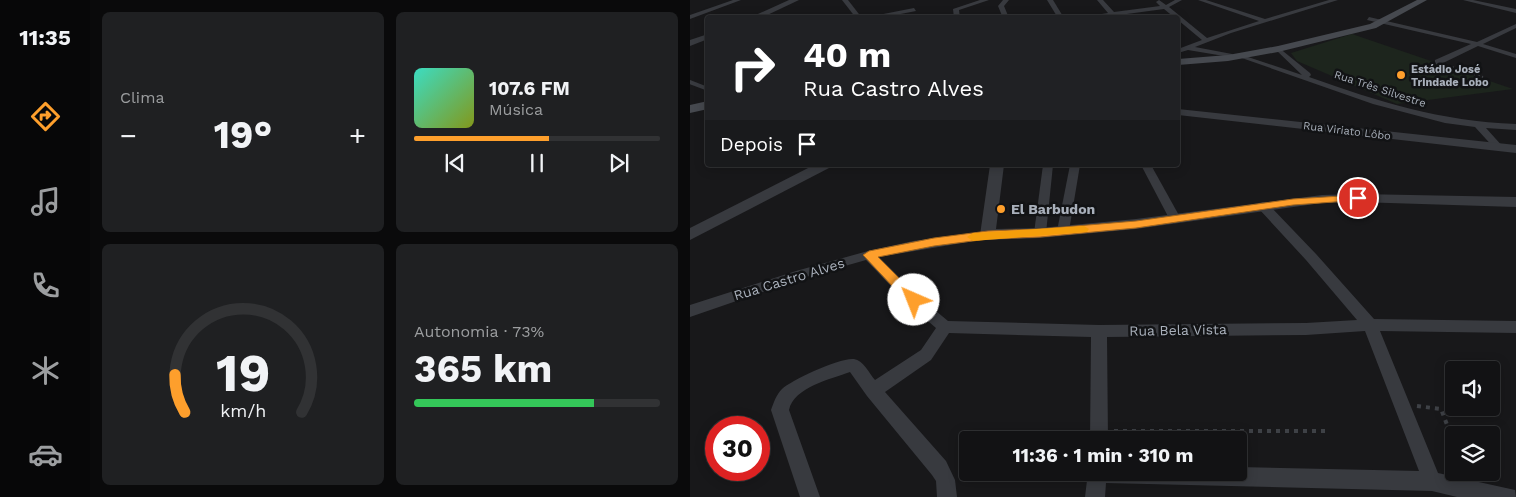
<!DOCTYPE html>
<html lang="pt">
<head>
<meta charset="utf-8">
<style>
	body { margin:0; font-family:"Work Sans",sans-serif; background:#1f2022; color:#f1f3f6; height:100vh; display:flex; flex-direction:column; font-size:19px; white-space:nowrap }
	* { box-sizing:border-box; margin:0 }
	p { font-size:16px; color:#9c9ea0 }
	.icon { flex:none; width:28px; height:28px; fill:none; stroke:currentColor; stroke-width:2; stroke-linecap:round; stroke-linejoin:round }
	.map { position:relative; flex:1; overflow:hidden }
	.panel { display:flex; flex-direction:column; gap:12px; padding:12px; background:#0a0a0b; width:600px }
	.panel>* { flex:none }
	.guide { position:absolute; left:15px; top:15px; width:475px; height:152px; border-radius:5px; box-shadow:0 2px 12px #0003,0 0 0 1px #313234; background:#202124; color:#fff; overflow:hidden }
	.fabs { position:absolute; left:755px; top:361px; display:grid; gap:10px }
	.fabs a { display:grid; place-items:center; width:55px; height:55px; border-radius:5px; background:#121214; box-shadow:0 2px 12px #0003,0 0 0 1px #313234; font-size:25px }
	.speed { position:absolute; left:15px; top:416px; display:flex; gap:10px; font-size:25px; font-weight:700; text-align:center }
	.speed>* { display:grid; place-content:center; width:65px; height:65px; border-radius:50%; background:#121214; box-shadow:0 2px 12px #0003,0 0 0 1px #313234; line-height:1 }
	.speed .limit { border:8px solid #d22; background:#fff; color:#111 }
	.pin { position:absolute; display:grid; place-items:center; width:42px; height:42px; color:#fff; margin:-21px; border:2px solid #fff; border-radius:50%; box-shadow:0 1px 5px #0007 }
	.me { position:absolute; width:55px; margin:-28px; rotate:316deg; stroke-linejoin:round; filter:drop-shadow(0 0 4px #0008) }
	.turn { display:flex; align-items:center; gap:18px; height:105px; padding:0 15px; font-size:22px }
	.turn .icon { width:65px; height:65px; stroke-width:2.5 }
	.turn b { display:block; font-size:35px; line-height:42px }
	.then { display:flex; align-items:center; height:48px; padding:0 15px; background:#0003; gap:10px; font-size:19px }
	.big { font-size:38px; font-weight:700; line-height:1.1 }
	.panel .card { flex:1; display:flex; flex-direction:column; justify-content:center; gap:8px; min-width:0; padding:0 18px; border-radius:8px; background:#1f2022 }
	.panel .dial { align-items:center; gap:0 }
	.dial svg { height:130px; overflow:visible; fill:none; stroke:#313234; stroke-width:7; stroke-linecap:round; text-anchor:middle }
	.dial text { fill:#f1f3f6; stroke:none }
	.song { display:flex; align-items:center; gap:15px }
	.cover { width:60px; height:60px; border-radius:8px; background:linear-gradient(135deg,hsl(170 70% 55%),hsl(70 70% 35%)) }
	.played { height:5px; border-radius:2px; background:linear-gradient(90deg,#fe9f2c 55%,#313234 55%) }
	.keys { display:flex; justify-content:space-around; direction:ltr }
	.heat { display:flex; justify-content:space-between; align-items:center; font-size:28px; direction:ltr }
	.charge { height:8px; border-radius:4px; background:linear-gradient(90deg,#34c759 73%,#313234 0) }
	.panel .tiles { flex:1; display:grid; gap:12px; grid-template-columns:repeat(2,1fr) }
	.trip { position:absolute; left:269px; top:431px; width:288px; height:50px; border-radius:5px; background:#121214; box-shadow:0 2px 12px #0003,0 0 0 1px #313234; font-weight:700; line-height:50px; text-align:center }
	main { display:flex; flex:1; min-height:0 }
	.tab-bar { display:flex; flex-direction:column; width:90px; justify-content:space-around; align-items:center; background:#070708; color:#9c9ea0 }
	.tab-bar .icon { width:35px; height:35px }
	.tab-bar .active { color:#fe9f2c }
	.tab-bar b { font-size:22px; color:#f1f3f6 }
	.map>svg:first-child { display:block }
</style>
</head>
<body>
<main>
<nav class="tab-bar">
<b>11:35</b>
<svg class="icon active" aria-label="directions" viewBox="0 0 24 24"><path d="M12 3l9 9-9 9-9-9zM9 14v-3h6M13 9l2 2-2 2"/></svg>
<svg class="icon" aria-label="music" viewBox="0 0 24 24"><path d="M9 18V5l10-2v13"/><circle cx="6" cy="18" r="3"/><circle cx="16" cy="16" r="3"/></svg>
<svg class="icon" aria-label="phone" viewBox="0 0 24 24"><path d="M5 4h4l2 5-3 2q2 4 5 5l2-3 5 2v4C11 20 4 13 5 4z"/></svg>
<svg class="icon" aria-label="climate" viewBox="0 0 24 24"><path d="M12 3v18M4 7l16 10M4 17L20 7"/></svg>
<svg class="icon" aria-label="car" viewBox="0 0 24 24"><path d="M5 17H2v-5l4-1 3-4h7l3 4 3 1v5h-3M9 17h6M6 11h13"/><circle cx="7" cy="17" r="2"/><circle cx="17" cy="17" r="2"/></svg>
</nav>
<section class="panel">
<div class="tiles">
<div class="card"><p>Clima</p>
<div class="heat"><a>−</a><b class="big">19°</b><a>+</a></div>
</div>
<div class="card">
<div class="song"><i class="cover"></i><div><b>107.6 FM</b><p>Música</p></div></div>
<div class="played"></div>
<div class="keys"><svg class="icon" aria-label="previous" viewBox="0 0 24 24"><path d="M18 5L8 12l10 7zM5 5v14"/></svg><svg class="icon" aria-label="pause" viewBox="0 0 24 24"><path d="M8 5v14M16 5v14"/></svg><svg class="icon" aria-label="next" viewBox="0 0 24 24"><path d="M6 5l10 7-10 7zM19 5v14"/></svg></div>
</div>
<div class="card dial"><svg viewBox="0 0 100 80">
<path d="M14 69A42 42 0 1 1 86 69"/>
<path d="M14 69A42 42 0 0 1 8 46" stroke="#fe9f2c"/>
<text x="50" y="56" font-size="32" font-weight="700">19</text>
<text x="50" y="72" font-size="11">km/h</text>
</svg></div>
<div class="card"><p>Autonomia · 73%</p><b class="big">365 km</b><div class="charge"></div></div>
</div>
</section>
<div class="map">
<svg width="826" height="497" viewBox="0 0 826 497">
	<rect width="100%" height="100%" fill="#18181a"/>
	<polygon fill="#1d251d" points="662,34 823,89 707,104 607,61 601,53"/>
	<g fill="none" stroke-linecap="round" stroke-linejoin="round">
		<polyline stroke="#3e4146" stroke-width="2" stroke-dasharray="2 2.5" stroke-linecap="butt" points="762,67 793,77"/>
		<g stroke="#3e4146" stroke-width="4" stroke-dasharray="4 5" stroke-linecap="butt">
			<polyline points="727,406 751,409 764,443"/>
			<polyline points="424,431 638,431"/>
		</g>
		<polyline stroke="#383a3f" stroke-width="4" points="0,82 18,89"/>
		<g fill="#383a3f" fill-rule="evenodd">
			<polygon points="43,0 51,0 0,19 0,15"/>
			<polygon points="152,0 158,0 172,18 166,18"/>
			<polygon points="290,0 299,0 269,10 270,18 264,18 263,9"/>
			<polygon points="313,0 319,0 314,6 319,18 313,18 308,6"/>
			<polygon points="357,0 363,0 374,18 368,18"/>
			<polygon points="407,0 413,0 424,12 470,6 466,2 469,0 476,5 485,0 492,0 479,7 517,38 569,21 508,0 516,0 575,19 639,0 648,0 541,33 505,47 542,54 543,55 540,57 498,50 488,53 488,49 512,40 488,20 488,18 485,18 474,9 407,18 387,18 418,13"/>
			<polygon points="773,0 783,0 826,9 826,13"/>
			<polygon points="224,8 226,11 190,18 173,18"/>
			<polygon points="679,17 787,42 826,24 826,28 793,44 826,54 826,58 788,46 751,64 745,64 745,60 781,44 677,20"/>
			<path d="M588 47 620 73 621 75 619 77C689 102 750 121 826 124V130L796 128 814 148 812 150H806L785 127 755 123 683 104 546 56 552 55 612 75 586 50 585 49Z"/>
			<polygon points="353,165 363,165 356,233 350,237 344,233"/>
			<polygon points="380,165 390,165 379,231 373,235 367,231"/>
			<polygon points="451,165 461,165 491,219 489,222 481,222"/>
			<path d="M573 202 577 203 626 254 684 319 826 321V333L690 331 748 473 825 490 826 497H767L742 491 416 483 415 497H395L398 472H548V467L729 471 675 331 616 335 417 337 418 440H400L401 337 259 333 241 360 195 392 256 461 265 480 267 497H247L246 481 242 475 177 396 160 372C141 379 104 387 99 410L130 497H110L81 410C84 402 86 395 92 389 101 380 151 357 164 359 173 360 179 373 185 380L231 350 246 328 218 304 176 260 116 277 0 317V305L106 271 178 251 223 241 298 231 302 232 304 235 302 238 189 257 228 296 258 321 409 325 616 323 667 320 616 260 569 209 567 206 569 203Z"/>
		</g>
		<g fill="#383a3f" fill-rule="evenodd">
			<polygon points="99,0 109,0 71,18 59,18"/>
			<polygon points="18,34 18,39 0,46 0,40"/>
			<polygon points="488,109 826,145 826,153 488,115"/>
			<polygon points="124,165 141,165 139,168 0,240 0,228"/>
			<polygon points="300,165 314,165 306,229 350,228 446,219 632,195 668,194 826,197 826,207 668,202 632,203 446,229 350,238 298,240 292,239 290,235"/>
		</g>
		<g fill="#46494f" fill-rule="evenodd">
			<polygon points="727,0 737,0 686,28 588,52 538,61 488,65 488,59 538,55 588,46 680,24"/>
			<polygon points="18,101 18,109 0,113 0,105"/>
		</g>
	</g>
	<polygon fill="#fe9f2c" stroke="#a5671d" points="668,195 673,198 671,200 603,205 446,228 350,237 298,239 244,246 188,257 228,297 230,300 228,304 219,304 173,255 179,251 244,238 298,231 350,229 446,221 603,199"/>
	<polygon fill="#f59e0b" points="394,226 399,229 397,232 283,241 277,237 283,233"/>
	<g fill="#fe9f2c" stroke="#121315" stroke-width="2">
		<circle cx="711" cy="75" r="5"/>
		<circle cx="311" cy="209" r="5"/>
	</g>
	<g text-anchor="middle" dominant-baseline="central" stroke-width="5" stroke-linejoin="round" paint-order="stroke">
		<g font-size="11" font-weight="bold" fill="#a9b0bb" stroke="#121315" text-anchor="start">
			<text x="721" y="69">Estádio José<tspan x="721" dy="13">Trindade Lobo</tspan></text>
		</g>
		<g font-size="11" fill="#a9b0bb" stroke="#121315">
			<text transform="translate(690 89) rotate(18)">Rua Três Silvestre</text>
			<text transform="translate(657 131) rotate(7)">Rua Viriato Lôbo</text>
		</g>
		<g font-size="14" font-weight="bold" fill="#a9b0bb" stroke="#121315" text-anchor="start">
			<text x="321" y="209">El Barbudon</text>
		</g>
		<g font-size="14" fill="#a9b0bb" stroke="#121315">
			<text transform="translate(99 279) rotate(-17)">Rua Castro Alves</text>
			<text transform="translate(488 330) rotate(-1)">Rua Bela Vista</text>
		</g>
	</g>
</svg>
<div class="fabs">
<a><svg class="icon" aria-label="sound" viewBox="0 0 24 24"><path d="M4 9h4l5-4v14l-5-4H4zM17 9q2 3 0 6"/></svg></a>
<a><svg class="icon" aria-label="layers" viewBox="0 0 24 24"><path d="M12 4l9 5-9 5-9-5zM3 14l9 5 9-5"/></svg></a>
</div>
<div class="speed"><div class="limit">30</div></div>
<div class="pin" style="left:668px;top:198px;background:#d93025"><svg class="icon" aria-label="arrive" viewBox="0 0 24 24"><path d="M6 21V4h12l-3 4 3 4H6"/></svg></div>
<svg class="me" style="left:224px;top:300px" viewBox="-20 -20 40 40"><circle r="19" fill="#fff"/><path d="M0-13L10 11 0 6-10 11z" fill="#fe9f2c"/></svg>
<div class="trip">11:36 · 1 min · 310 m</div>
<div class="guide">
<div class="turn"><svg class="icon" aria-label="right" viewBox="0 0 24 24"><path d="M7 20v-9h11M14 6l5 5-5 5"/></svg><div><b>40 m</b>Rua Castro Alves</div></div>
<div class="then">Depois<svg class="icon" aria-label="arrive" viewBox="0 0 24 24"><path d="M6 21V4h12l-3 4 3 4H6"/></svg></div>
</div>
</div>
</main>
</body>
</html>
